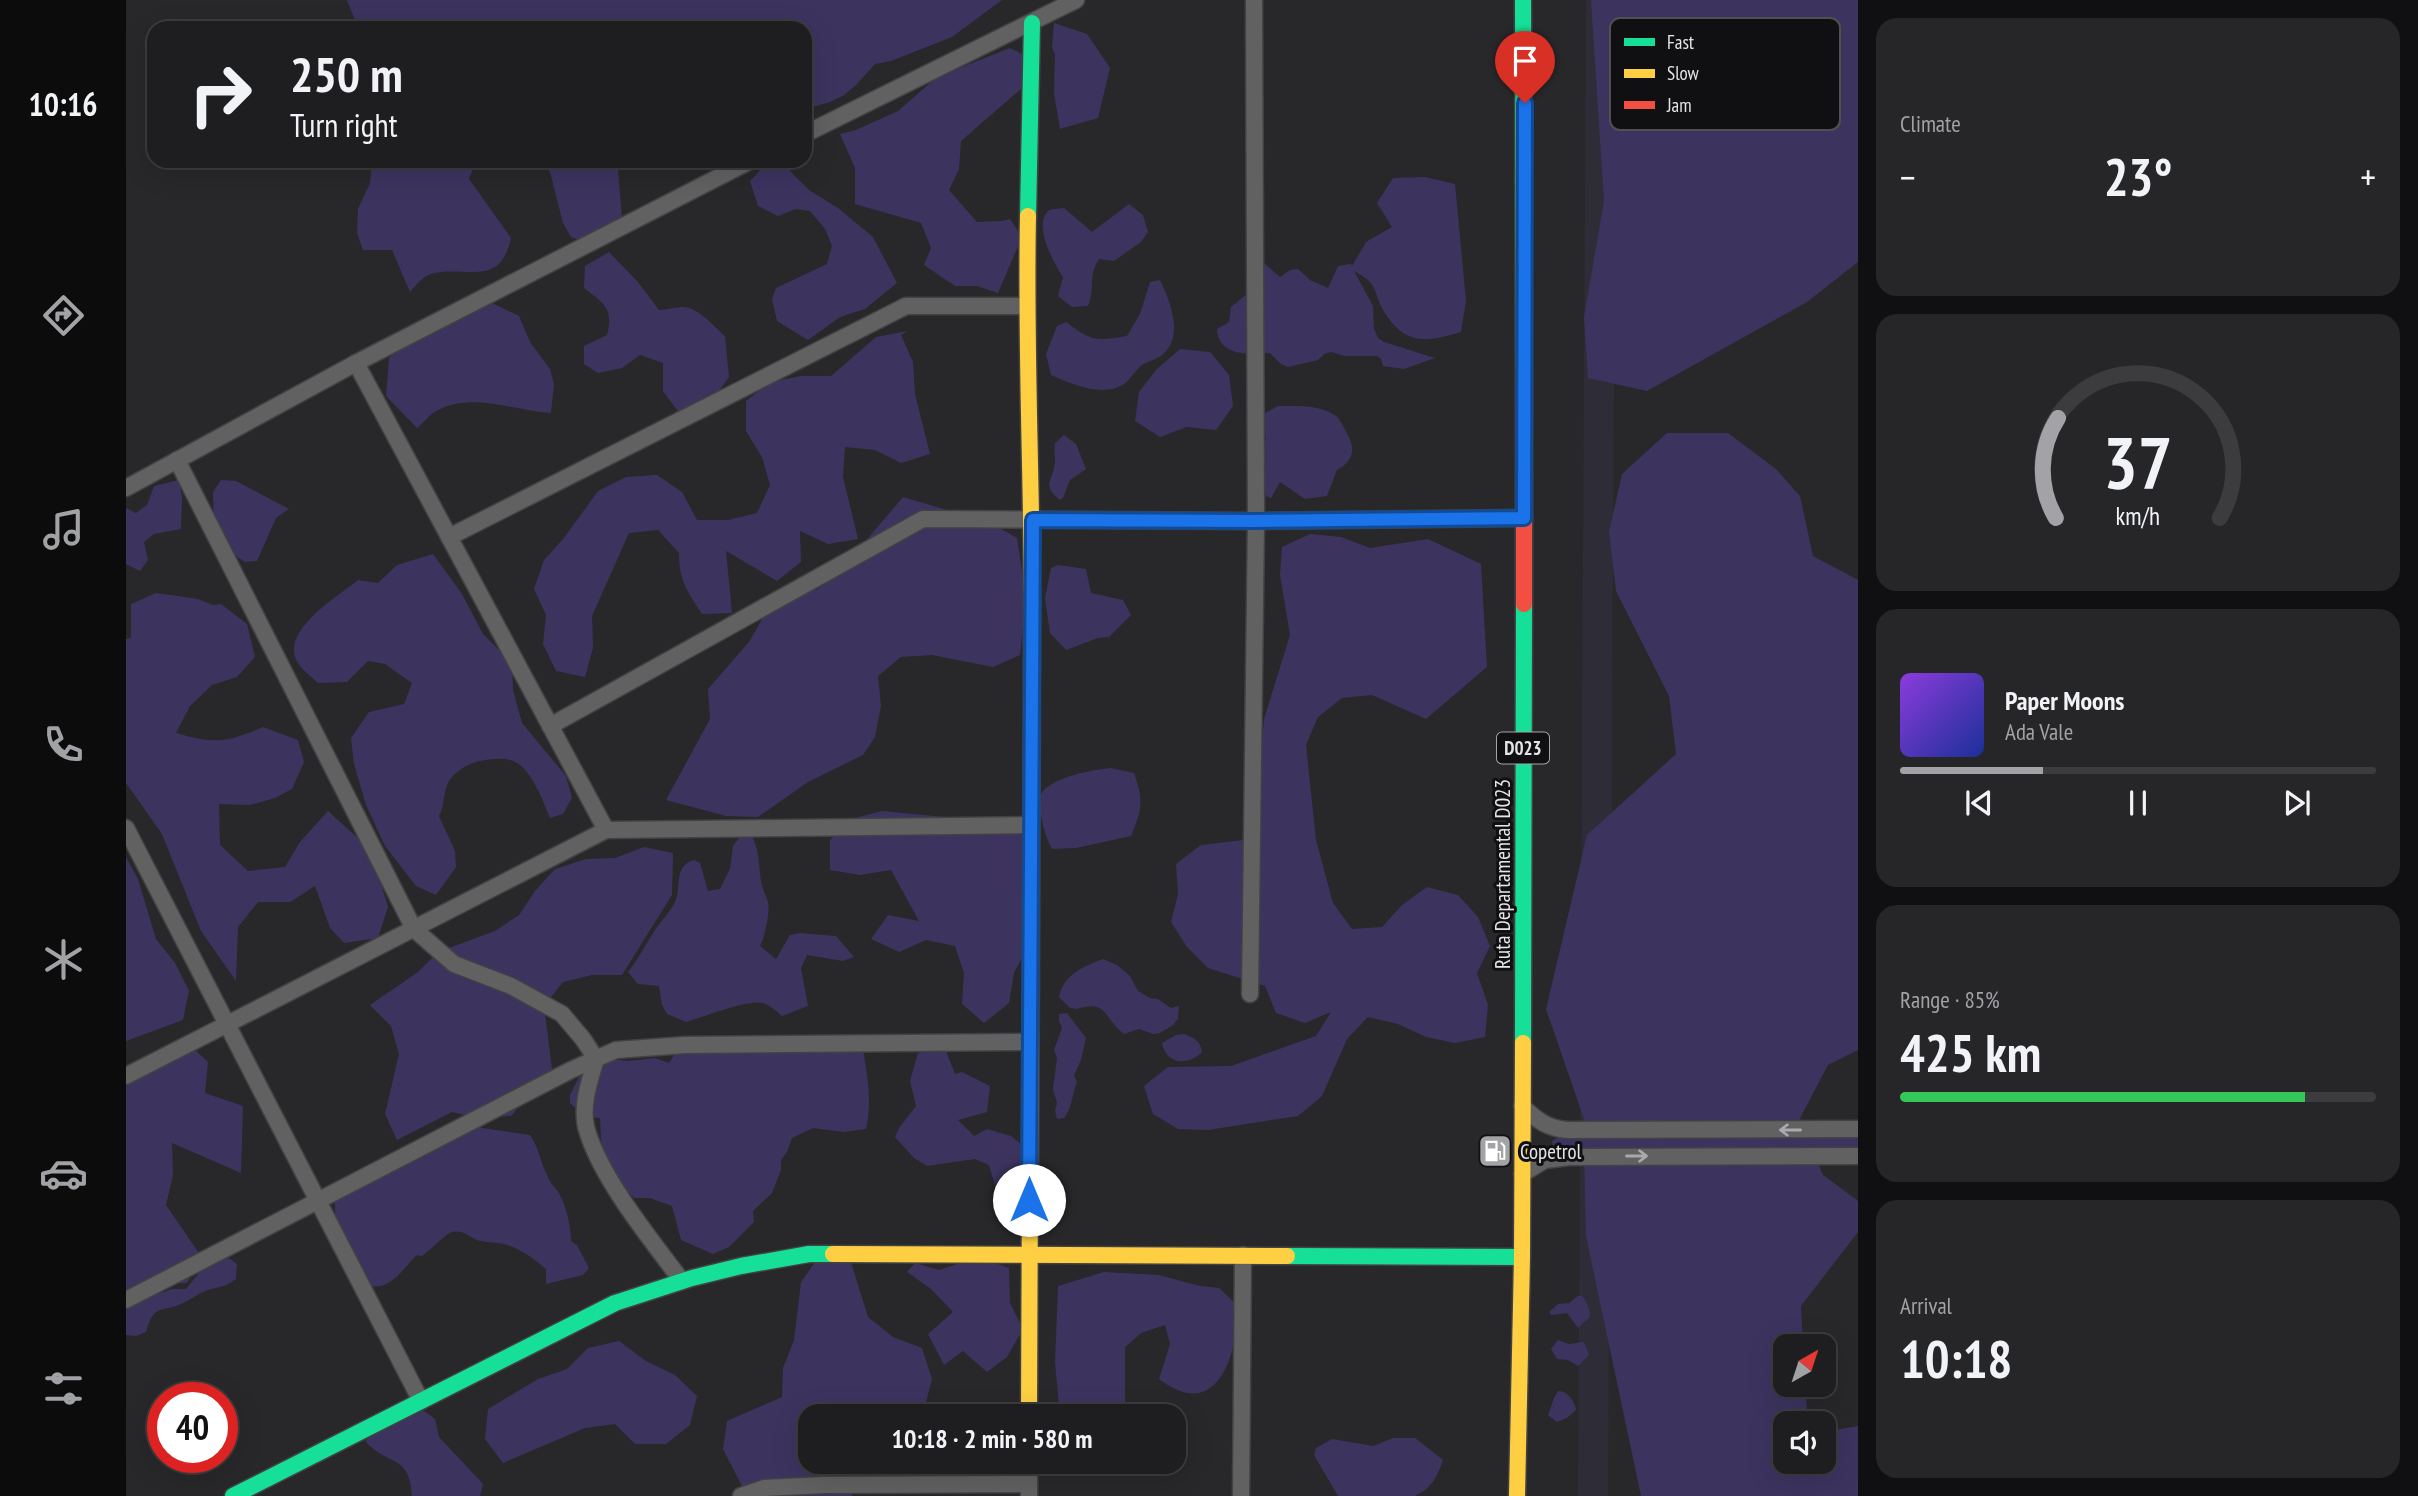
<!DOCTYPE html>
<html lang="en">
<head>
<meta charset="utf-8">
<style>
	body { margin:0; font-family:"PT Sans Narrow",sans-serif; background:#262629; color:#f1f3f6; height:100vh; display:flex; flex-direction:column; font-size:26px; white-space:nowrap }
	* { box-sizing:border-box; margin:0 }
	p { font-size:23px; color:#a1a2a5 }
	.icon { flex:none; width:38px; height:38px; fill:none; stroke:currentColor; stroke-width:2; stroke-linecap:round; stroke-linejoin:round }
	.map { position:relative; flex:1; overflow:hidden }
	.sheet { display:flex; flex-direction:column; gap:18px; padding:18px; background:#101012; width:560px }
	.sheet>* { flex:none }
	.top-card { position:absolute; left:21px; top:21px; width:665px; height:147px; border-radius:21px; box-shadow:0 7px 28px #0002,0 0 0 2px #3c3b3e; background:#1e1d20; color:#f1f3f6; overflow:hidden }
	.needle { width:46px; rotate:39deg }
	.buttons { position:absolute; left:1647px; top:1334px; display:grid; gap:14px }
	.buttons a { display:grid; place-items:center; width:63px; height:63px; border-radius:14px; background:#1e1d20; box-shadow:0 7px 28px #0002,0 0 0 2px #3c3b3e; font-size:35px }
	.speed { position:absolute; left:21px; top:1382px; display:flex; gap:14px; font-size:35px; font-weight:700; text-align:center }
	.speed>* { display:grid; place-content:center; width:91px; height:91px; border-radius:50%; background:#1e1d20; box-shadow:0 7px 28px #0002,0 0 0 2px #3c3b3e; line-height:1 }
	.speed .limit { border:10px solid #d22; background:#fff; color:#111 }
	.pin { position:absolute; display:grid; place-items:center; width:60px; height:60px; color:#fff; margin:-72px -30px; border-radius:50% 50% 50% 0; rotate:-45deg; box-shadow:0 0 7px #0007 }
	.pin .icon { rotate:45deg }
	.me { position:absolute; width:77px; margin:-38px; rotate:0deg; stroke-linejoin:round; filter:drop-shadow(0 0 5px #0008) }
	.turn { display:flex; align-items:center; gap:24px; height:147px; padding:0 28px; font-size:32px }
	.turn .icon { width:91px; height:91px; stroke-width:2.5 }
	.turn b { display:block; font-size:49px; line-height:60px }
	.big { font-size:52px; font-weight:700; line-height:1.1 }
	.sheet .widget { flex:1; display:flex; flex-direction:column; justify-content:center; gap:10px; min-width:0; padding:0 24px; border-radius:21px; background:#262629 }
	.sheet .dial { align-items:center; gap:0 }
	.dial svg { height:182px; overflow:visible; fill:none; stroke:#3c3b3e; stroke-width:7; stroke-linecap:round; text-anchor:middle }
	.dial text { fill:#f1f3f6; stroke:none }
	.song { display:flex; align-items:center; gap:21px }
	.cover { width:84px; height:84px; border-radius:10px; background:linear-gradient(135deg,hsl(270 70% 55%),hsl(230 70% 35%)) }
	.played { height:7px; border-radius:4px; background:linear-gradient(90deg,#a3a2a6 30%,#3c3b3e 30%) }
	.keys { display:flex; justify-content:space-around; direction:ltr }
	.heat { display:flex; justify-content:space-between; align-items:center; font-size:38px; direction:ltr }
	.charge { height:10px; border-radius:5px; background:linear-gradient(90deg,#34c759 85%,#3c3b3e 0) }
	.trip { position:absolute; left:672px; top:1404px; width:388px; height:70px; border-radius:21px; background:#1e1d20; box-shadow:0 7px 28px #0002,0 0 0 2px #3c3b3e; font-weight:700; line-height:70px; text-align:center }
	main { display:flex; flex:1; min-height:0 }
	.dock { display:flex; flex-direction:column; width:126px; justify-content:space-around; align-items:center; background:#0c0c0d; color:#a1a2a5 }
	.dock .icon { width:49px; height:49px }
	.dock .selected { color:#a3a2a6 }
	.dock b { font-size:32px; color:#f1f3f6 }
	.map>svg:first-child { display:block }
</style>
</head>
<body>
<main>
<nav class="dock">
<b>10:16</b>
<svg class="icon selected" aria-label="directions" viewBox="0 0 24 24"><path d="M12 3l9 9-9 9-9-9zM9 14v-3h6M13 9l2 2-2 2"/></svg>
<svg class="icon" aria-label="music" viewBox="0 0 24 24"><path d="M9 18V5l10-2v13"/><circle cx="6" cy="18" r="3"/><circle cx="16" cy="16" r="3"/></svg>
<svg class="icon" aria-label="phone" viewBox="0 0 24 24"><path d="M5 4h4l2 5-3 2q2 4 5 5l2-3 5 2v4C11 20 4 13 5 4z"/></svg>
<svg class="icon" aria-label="climate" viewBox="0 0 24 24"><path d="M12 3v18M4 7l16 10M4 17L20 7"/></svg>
<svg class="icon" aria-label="car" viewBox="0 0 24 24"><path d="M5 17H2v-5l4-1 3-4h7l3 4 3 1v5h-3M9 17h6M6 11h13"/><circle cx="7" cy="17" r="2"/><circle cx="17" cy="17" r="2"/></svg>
<svg class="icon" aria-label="filters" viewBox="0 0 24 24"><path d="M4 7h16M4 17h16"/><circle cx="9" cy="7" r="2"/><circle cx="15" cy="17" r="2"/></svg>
</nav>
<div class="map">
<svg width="1732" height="1496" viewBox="0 0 1732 1496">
	<rect width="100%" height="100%" fill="#28272a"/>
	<polygon fill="#2e2d37" points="1460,0 1490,0 1482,1496 1452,1496"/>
	<g fill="#3c345f">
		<polygon points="221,0 876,0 826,37 765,61 749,64 730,85 718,95 704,102 679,109 679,28 232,28"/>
		<polygon points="1465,0 1732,0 1732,262 1681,302 1521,391 1462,378 1458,317 1478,201"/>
		<polygon points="928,23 961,34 984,68 972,118 934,129 928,93 929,55 926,47"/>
		<polygon points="884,48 906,59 895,89 835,141 833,169 823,190 851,222 876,221 884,219 896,237 872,293 851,286 829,286 798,265 805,248 795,223 729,204 729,168 714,134 730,130 772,111 811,77"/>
		<path d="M246 161H350L343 179 385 238C374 290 338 264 305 274 296 277 290 285 284 292L266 250H237L231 233 232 209 244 183Z"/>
		<polygon points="415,161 488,161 492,168 497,231 486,242 474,247 445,237 437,223 424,172"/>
		<polygon points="639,165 659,166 683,190 712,208 747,237 771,283 739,309 714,317 682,340 651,321 646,299 650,288 701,264 706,246 699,229 684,211 670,209 652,216 632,206 624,181"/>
		<path d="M1299 177 1329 184 1340 301 1335 332C1301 342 1280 346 1259 313 1246 292 1254 284 1228 271L1247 306 1248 329 1252 338 1258 342 1309 358 1278 369 1257 366 1255 359 1251 356H1219L1205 352 1198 354 1192 360 1162 367 1155 364 1144 353C1124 354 1092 357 1091 329L1103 322 1105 307 1121 294V269L1130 263H1138L1154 277 1164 270 1172 269 1184 280 1202 288 1212 266 1225 264 1226 266 1240 242 1266 227 1251 203 1267 178Z"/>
		<path d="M1003 204 1017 215 1022 232 1015 242 988 261 973 259C961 278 970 286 962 306L946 307 932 296 937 277C928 264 908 227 921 212 924 208 933 209 938 208L966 232Z"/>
		<path d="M483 252 511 281 533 310C541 310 549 307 556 307 573 307 587 326 599 336L603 377 581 408 554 414 537 391V363L514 355 496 368 472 373 458 364V346L481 335C488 309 478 303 458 288L459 266Z"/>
		<path d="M1034 280C1044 301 1059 337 1036 355 1030 360 1022 361 1016 365 1009 370 1005 379 998 384 976 398 946 384 925 375L920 354 931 326 940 322C966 342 971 341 1001 336L1014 314 1024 282Z"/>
		<path d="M366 303 393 316 404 342 424 369 428 384 425 413C387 411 349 392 312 410 304 414 297 423 291 428L260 396 263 358 294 327Z"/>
		<path d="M782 331 775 335 787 362 789 394 804 454 775 463 749 450 719 447 717 477 732 539 702 544 674 531 675 562 651 581 600 551 606 613 576 614C561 591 553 580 553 553L532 530 503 533 466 616 467 648 459 677 430 671 417 644 420 615 408 589 418 560 438 538 472 491 500 477 531 475 556 492 571 520H602L631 513 644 485 636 457 620 431V401L644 382 675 376H705L750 337Z"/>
		<polygon points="1054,349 1084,352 1103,375 1107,406 1090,430 1061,427 1034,437 1009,421 1013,392 1031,369"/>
		<path d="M1152 406C1170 406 1194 404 1210 416 1214 419 1217 426 1219 430 1230 447 1229 460 1211 470L1201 496 1179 499 1154 482 1145 498 1140 496 1133 456 1140 438 1134 416Z"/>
		<polygon points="1541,433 1602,433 1650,469 1674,496 1687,556 1732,580 1732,1050 1702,1065 1674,1118 1681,1137 1732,1137 1732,1148 1686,1149 1697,1175 1732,1201 1732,1232 1675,1306 1677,1346 1659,1346 1659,1384 1679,1384 1682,1423 1659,1423 1659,1461 1698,1461 1698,1432 1732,1426 1732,1496 1515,1496 1460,1236 1458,1150 1431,1150 1427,1146 1426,1141 1431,1138 1458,1138 1458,1119 1420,1009 1461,835 1550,754 1543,696 1490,591 1483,532 1496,474"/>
		<path d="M938 435 950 444 960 469 944 480 937 498 934 500C915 485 927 481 929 462 929 455 928 450 929 443Z"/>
		<polygon points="53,480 56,497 55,529 28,534 18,542 22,560 14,571 0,564 0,508 10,513 21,505 28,486"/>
		<polygon points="95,480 110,481 163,509 150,518 131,561 119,562 98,548 88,530 87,492"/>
		<polygon points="777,497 865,523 891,538 900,597 894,655 867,667 806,655 775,657 752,676 755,706 749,737 737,755 682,782 632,817 600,816 540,800 584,719 582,689 623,642 638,616 663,599 692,589 715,570"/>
		<polygon points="1184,534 1215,537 1244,548 1302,539 1355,564 1361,667 1300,719 1246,695 1216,698 1192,717 1180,745 1190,840 1207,903 1226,929 1256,927 1276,905 1301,887 1332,895 1352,917 1364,946 1351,973 1362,1005 1359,1037 1329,1043 1300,1037 1272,1024 1242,1017 1221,1039 1196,1096 1172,1116 1082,1130 1052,1129 1027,1114 1018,1086 1042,1067 1105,1066 1190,1036 1205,1012 1179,1023 1150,1013 1139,986 1082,968 1061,947 1045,922 1052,894 1050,864 1075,845 1134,838 1131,809 1138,719 1164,635 1154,575 1156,547"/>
		<path d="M307 554 336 594 357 634 386 663 387 690 396 723 440 776 446 798 437 814 424 818C417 801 407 773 391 763 382 757 369 759 359 760 345 762 331 769 323 781 317 790 319 805 313 816L329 851 330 867 310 895 290 886 259 846 240 805 228 764 225 738 243 712 278 704 286 683 259 664 242 661 221 682 192 683C186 677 177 671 172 663 152 632 211 597 232 580L252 583 271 565Z"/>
		<polygon points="932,565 960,569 965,593 997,600 1005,615 983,637 972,638 940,650 924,633 919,598 925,568"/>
		<path d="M30 593 72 599 87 605 95 604 121 624 129 657 111 677 86 685 64 706 50 733C89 744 100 743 137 727L172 740 178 762 166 789 149 798 124 805 93 804 94 845 122 871 159 867 174 842 202 811 245 850 262 907 252 938 218 943 204 928 189 886 164 902H132L112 927 110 981 75 931 36 834 0 783V639L5 638V604Z"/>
		<path d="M985 768 1008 773C1018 801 1016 809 1005 836L950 848 926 849C920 839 908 802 917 791 931 776 966 770 985 768Z"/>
		<polygon points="756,811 818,817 827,823 890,822 910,847 902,946 888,973 883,1003 858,1023 836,1004 838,973 829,946 800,940 773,952 745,939 762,915 793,921 765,870 734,875 704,870 704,840 726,819"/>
		<path d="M621 827C634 848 632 858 635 881 636 888 640 895 642 902 644 912 639 937 634 946L650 959 664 935 674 933 710 936 728 957 717 961 681 955 675 968 682 1006 656 1016C650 1011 644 1005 637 1003 622 999 577 1017 560 1022L541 1014 536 1005 533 986 512 984 502 972C513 958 520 944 529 930 535 921 544 912 549 902 556 886 547 866 568 860L574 863 582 891 594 889 604 869 607 846Z"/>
		<polygon points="518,847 547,853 546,895 496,975 466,975 437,982 418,1006 426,1069 385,1116 354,1118 326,1112 271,1140 259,1114 273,1054 265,1026 244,1005 292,972 312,952 369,931 393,915 409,891 429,869 460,859 489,858"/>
		<polygon points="0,857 12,879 30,939 49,963 63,991 57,1020 0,1041"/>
		<path d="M977 959 991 965 1004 976 1012 991 1024 998 1032 999 1045 1008 1053 1006 1052 1019 1047 1025 1034 1033 1027 1034 1013 1029 998 1034C977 1018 982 999 951 1009L944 1008 933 997C937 975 958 966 977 959Z"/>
		<path d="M941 1013 960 1038 955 1060 948 1075 951 1082C946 1094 946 1109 938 1118L931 1119 929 1111 931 1103 927 1089 931 1058 928 1050 936 1028 933 1021V1014Z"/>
		<path d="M1058 1034C1069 1038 1074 1041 1076 1052 1062 1066 1040 1065 1036 1043L1050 1035Z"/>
		<polygon points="818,1046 829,1074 836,1072 864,1086 861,1112 832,1120 848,1136 861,1129 885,1136 906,1153 898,1206 878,1201 870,1189 863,1165 849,1159 801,1166 788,1158 769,1137 773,1128 790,1106 784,1081 792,1053"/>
		<polygon points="67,1048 82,1062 79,1093 117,1106 115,1173 46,1143 47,1175 40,1205 75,1256 61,1283 30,1285 0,1296 0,1074"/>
		<path d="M551 1050H737C742 1077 746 1103 740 1129L717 1132 687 1128 666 1138 661 1152 655 1160V1170L646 1193 627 1211 628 1222 603 1247 587 1254 555 1240 546 1206 524 1198H508L483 1173 475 1139 474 1118 459 1117 444 1103V1095L456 1071 486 1059 503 1061 529 1058 543 1063Z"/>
		<path d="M342 1126 404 1135C414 1150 413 1159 421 1175 423 1182 429 1187 433 1193 440 1206 445 1226 445 1241L451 1245 463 1268 457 1275 420 1284V1269C409 1259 394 1248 378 1244 369 1242 360 1243 351 1240 342 1236 337 1230 326 1232 319 1234 304 1251 296 1256L291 1255C276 1269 266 1290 244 1286 225 1255 206 1232 209 1194Z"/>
		<polygon points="723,1256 742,1317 767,1337 796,1348 806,1379 798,1410 799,1416 684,1416 684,1461 749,1461 727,1476 726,1496 621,1496 597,1449 601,1421 656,1397 657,1368 668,1340 675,1282 692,1258"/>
		<polygon points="852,1257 883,1268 884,1303 897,1329 881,1357 861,1372 837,1351 818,1365 802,1334 827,1312 805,1289 781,1272 789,1263 813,1270"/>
		<path d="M103 1258 111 1264 110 1279C101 1286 95 1287 85 1289 75 1291 65 1300 55 1304 33 1313 28 1304 20 1332L10 1336 0 1335V1306L46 1289H60L77 1268Z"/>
		<path d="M978 1272 1033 1275 1074 1286 1093 1288 1113 1307C1111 1354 1092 1424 1033 1379L1044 1344 1039 1325 1015 1333 999 1347V1414L934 1416 929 1362 932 1286Z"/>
		<path d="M1452 1296H1456C1461 1302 1464 1309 1464 1317L1452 1328 1441 1313 1425 1315 1423 1312 1432 1304 1443 1303Z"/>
		<polygon points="1432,1340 1443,1344 1458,1342 1463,1355 1452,1366 1442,1360 1431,1359 1425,1349"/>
		<polygon points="493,1341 520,1361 549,1375 571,1396 564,1425 540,1444 509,1444 489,1424 459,1428 377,1463 359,1439 362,1409 412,1379 441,1369 462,1348"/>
		<path d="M1432 1391C1442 1391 1449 1402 1450 1410L1441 1418 1431 1422 1422 1415 1428 1398Z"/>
		<path d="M286 1402 309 1419 313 1437 357 1484 354 1496H286C284 1453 262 1467 239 1441Z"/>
		<path d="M1267 1438H1289L1317 1460C1311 1477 1306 1488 1289 1496H1212L1188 1455 1190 1448 1206 1439 1247 1446Z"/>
	</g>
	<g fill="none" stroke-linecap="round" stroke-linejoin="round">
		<defs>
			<g id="street">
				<polyline points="679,134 950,0"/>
				<polyline points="230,363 480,830"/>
				<path d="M51 460 288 929 328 964 385 986 436 1014 457 1039 470 1059C464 1080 455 1104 460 1127 473 1176 525 1240 556 1281"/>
				<polyline points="0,488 230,363 624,161"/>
				<polyline points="323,537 780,306 900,306"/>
				<polyline points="424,726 797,519 1130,521 1398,518"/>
				<polyline points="0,828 295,1401"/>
				<polyline points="1124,994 1130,521 1128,0"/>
				<polyline points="0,1076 480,830 904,825"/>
				<path d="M1396 1106C1411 1121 1423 1129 1443 1130L1732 1129"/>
				<polyline points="1396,1174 1419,1160 1443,1157 1732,1156"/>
				<polyline points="0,1300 445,1070 490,1050 559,1045 904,1042"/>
				<polyline points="615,1496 638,1488 698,1485 903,1484"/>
				<polyline points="903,1496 903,1461"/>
				<polyline points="1115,1496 1117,1255"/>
			</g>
			<g id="fast">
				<polyline points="1397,0 1398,404"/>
				<polyline points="902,216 906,23"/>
				<polyline points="1397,1043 1398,604"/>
				<polyline points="1161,1256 1396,1257"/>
				<polyline points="107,1496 489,1303 566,1278 615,1266 683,1254 707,1254"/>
			</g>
			<g id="slow">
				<path d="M902 216C899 358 907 499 906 641"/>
				<polyline points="707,1254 1161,1256"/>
				<polyline points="903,1416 905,927"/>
				<polyline points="1391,1496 1396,1257 1397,1043"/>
			</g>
			<g id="jam">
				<polyline points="1398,604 1398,404"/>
				<polyline points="905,927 906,641"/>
			</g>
		</defs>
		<use href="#street" stroke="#424244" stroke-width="19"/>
		<use href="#fast" stroke="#424244" stroke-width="19"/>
		<use href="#slow" stroke="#424244" stroke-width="19"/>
		<use href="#jam" stroke="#424244" stroke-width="19"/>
		<use href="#street" stroke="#616162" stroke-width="16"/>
		<use href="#fast" stroke="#16e098" stroke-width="16"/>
		<use href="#slow" stroke="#ffcf43" stroke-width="16"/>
		<use href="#jam" stroke="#f24e42" stroke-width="16"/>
	</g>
	<defs><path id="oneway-shaft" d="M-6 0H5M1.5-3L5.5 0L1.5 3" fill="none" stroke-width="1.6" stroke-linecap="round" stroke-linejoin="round" transform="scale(1.75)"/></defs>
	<g stroke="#aaaaac">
		<use href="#oneway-shaft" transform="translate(1664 1130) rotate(180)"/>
		<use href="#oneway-shaft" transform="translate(1511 1156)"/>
	</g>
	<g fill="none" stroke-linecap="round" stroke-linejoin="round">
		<defs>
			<polyline id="route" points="903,1200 907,520 1130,521 1398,518 1399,103"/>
		</defs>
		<use href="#route" stroke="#114b97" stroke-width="18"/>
		<use href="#route" stroke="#1a73e8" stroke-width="12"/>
	</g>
	<defs>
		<symbol id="fuel-square" viewBox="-11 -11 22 22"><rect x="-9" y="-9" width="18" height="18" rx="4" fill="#a3a2a6" stroke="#101012"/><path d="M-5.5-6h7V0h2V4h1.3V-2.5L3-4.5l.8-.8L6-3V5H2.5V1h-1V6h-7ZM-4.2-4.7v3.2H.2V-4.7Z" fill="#fff"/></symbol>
	</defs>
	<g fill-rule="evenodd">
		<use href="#fuel-square" x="1350" y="1132" width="38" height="38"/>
	</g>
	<g text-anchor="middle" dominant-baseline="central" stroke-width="6" stroke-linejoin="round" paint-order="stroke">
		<rect fill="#101012" stroke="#a5a5a8" stroke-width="2" x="1371" y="732.5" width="52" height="31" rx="5"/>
		<g font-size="19" font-weight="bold" fill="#e5e5e8">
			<text x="1397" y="748">D023</text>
		</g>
		<g font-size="21" fill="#e5e5e8" stroke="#101012">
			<text transform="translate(1376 874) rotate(-90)">Ruta Departamental D023</text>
		</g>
		<g font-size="21" fill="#e5e5e8" stroke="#101012" text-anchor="start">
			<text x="1394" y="1151">Copetrol</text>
		</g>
	</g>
	<rect x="1484" y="18" width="230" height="112" rx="10" fill="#101012" stroke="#505052" stroke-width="2"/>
	<rect x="1498" y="38" width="31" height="8" fill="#16e098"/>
	<rect x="1498" y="69" width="31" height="9" fill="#ffcf43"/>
	<rect x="1498" y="101" width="31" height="8" fill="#f24e42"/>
	<g font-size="19" fill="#e5e5e8">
		<text x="1541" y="49">Fast</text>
		<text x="1541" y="80">Slow</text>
		<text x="1541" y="112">Jam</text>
	</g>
</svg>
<div class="buttons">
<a><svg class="needle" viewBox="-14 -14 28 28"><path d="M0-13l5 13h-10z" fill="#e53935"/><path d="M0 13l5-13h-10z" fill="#a1a2a5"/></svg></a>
<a><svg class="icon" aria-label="sound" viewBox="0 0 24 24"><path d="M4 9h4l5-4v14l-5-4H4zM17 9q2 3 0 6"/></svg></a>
</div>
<div class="speed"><div class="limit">40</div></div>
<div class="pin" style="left:1399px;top:103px;background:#d93025"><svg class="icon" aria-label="arrive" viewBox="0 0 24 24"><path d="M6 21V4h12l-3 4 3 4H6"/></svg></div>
<svg class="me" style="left:903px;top:1200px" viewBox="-20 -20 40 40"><circle r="19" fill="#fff"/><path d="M0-13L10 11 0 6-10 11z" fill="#1a73e8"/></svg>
<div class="trip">10:18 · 2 min · 580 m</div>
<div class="top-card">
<div class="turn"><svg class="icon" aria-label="right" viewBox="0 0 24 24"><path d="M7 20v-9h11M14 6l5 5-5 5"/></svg><div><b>250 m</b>Turn right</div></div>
</div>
</div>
<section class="sheet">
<div class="widget"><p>Climate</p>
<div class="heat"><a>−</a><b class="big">23°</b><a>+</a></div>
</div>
<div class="widget dial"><svg viewBox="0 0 100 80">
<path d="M14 69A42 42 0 1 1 86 69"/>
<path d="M14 69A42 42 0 0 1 15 25" stroke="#a3a2a6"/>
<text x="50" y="56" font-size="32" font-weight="700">37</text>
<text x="50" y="72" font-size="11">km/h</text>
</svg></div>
<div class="widget">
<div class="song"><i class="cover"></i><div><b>Paper Moons</b><p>Ada Vale</p></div></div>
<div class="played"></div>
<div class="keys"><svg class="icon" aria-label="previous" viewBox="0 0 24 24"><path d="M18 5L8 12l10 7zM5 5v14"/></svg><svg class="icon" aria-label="pause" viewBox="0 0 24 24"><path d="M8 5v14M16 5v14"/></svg><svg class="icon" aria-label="next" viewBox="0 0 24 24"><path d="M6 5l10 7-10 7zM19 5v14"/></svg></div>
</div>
<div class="widget"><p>Range · 85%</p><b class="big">425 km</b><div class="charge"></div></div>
<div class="widget"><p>Arrival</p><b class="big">10:18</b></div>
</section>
</main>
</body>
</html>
